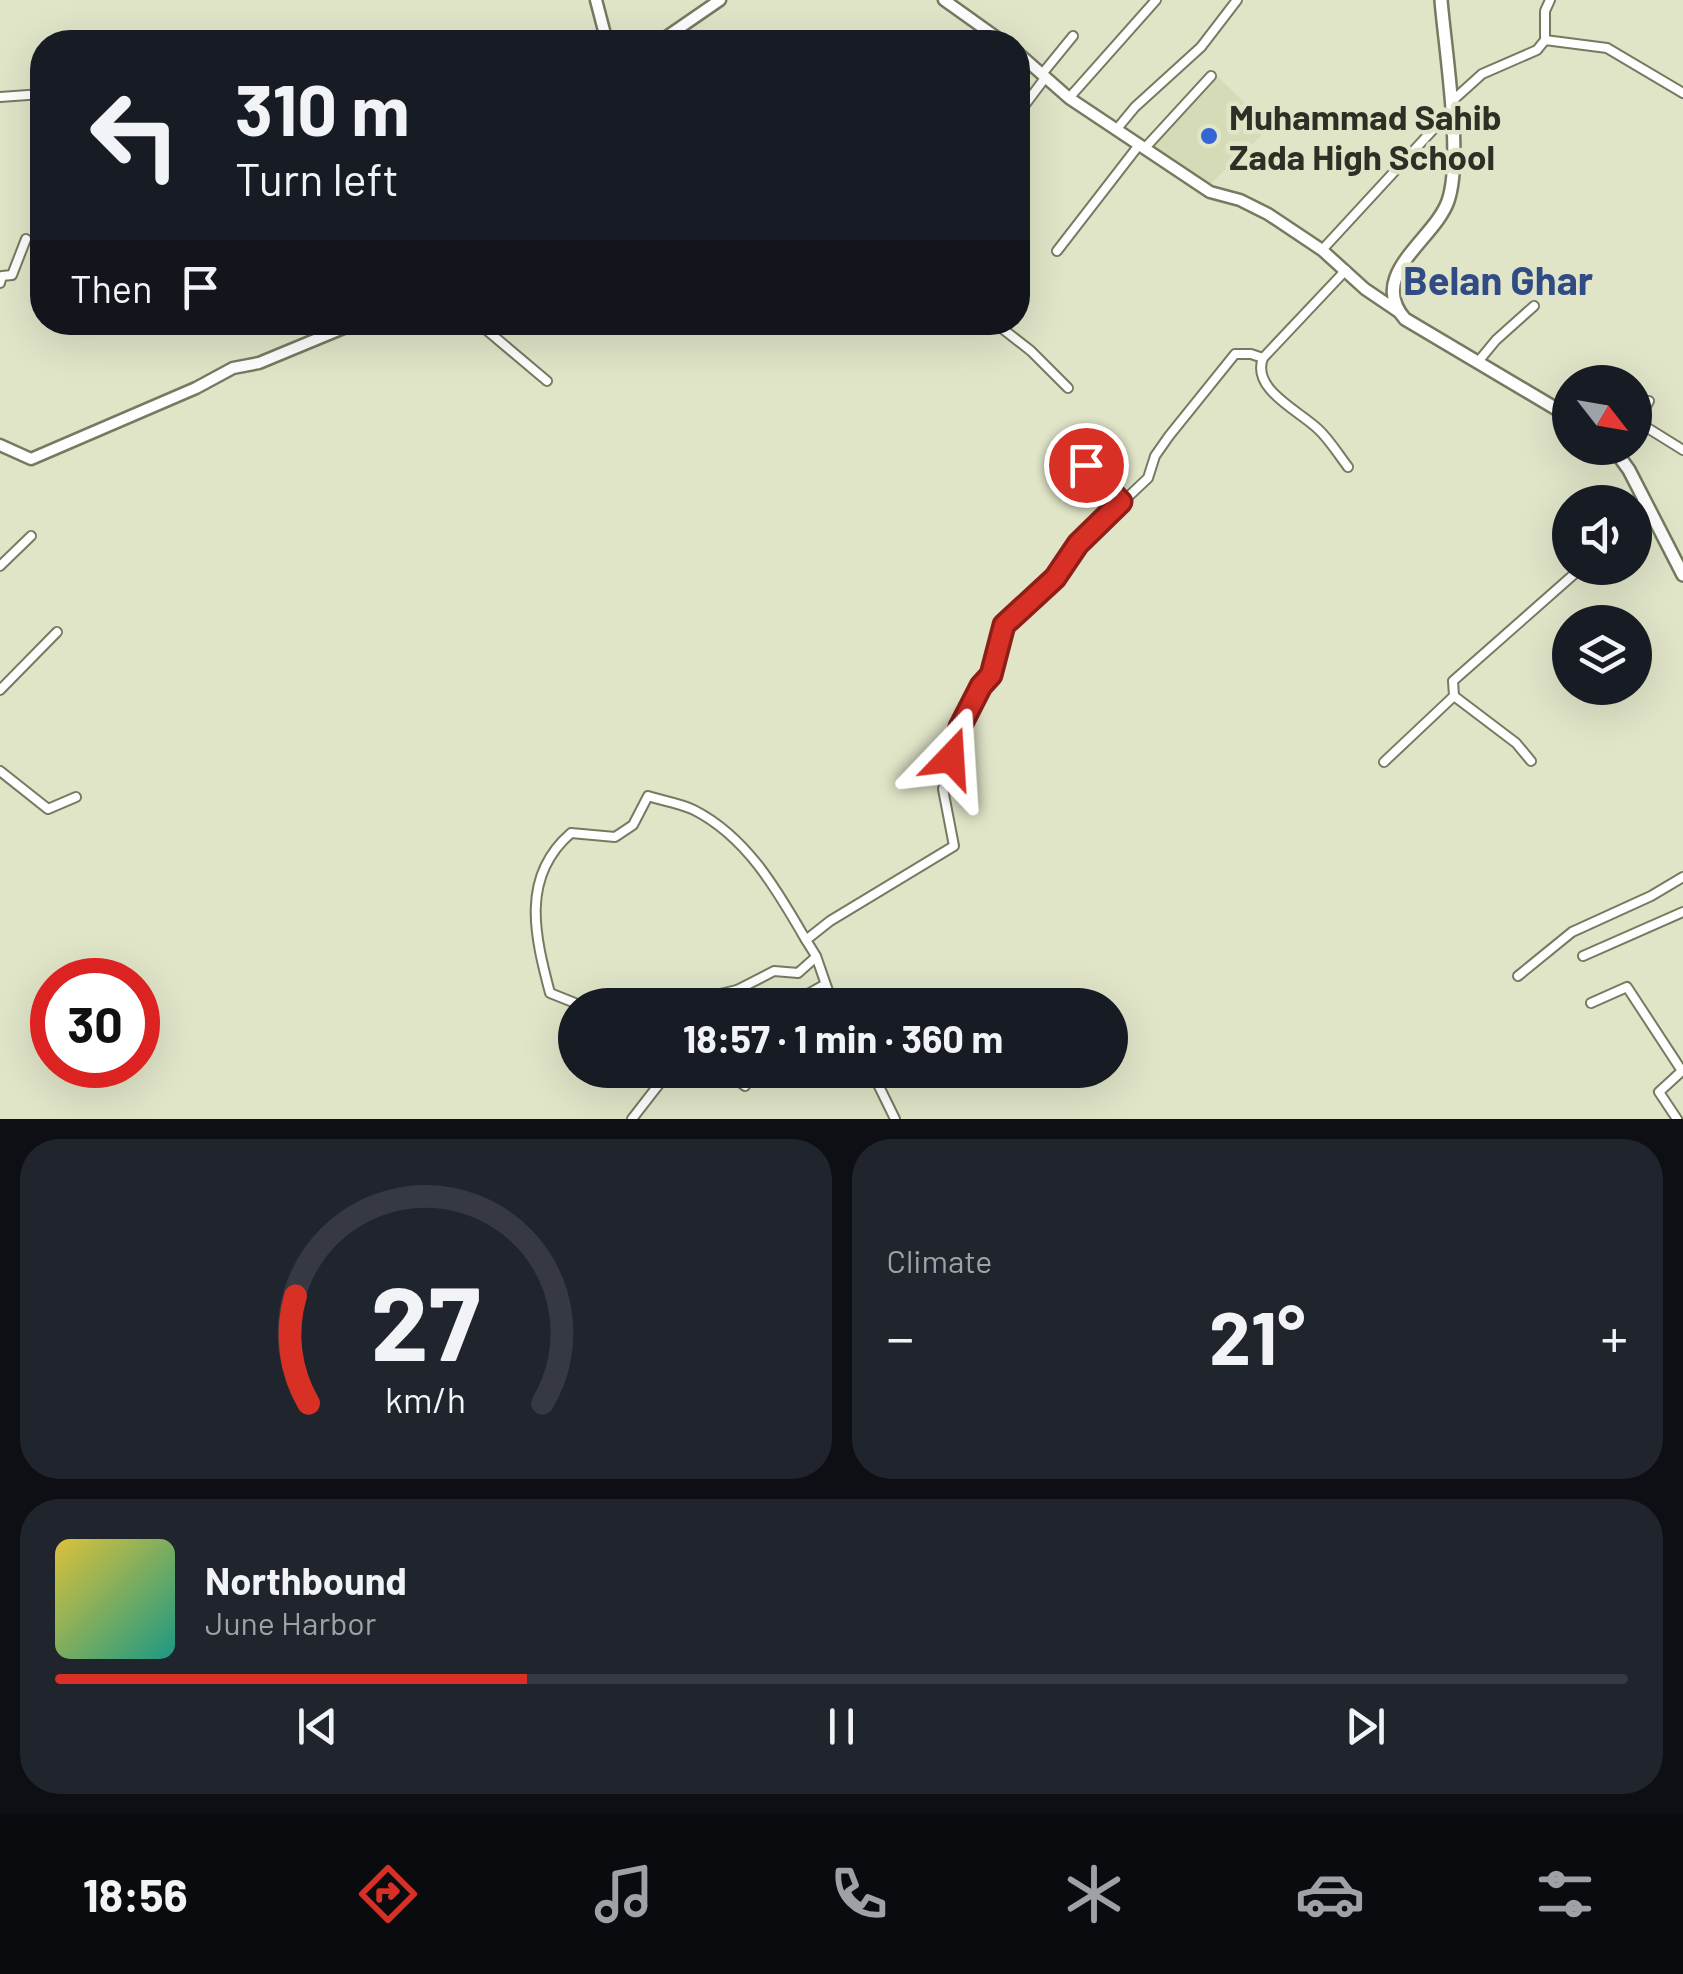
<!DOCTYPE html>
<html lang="en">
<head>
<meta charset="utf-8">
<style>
	body { margin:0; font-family:Barlow,sans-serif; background:#20242c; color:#f1f3f6; height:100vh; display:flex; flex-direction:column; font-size:38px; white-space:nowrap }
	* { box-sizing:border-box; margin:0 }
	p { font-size:32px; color:#9ea1a6 }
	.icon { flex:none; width:55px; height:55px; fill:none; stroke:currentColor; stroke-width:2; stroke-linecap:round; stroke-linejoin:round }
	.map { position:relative; height:1119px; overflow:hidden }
	.side { display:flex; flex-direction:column; gap:20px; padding:20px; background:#0d0f14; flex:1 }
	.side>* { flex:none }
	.hud { position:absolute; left:30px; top:30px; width:1000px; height:305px; border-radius:40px; box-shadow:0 10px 40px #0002; background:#171b24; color:#f1f3f6; overflow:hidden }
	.needle { width:65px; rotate:121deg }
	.buttons { position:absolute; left:1552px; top:365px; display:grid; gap:20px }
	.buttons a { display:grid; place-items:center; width:100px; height:100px; border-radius:50%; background:#171b24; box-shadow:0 10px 40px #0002; font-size:50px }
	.speed { position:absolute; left:30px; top:958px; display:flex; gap:20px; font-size:50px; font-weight:700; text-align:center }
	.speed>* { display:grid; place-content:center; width:130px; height:130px; border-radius:50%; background:#171b24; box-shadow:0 10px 40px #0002; line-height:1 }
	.speed .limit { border:15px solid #d22; background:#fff; color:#111 }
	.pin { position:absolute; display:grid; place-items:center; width:85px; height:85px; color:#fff; margin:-42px; border:5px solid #fff; border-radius:50%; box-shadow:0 2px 10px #0007 }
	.me { position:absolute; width:110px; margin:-55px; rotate:20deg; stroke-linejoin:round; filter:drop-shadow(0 0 8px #0008) }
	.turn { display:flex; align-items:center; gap:35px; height:210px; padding:0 40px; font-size:45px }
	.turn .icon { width:130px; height:130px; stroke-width:2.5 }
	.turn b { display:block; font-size:70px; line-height:85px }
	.then { display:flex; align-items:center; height:95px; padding:0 40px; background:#0003; gap:20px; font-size:38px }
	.big { font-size:75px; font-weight:700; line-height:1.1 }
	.side .tile { flex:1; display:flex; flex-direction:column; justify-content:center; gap:15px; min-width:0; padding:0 35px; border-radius:40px; background:#20242c }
	.side .dial { align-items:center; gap:0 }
	.dial svg { height:260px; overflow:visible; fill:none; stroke:#363941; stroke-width:7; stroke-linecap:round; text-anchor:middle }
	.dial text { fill:#f1f3f6; stroke:none }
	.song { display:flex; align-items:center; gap:30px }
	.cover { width:120px; height:120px; border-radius:15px; background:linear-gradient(135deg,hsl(50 70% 55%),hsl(170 70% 35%)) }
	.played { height:10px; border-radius:5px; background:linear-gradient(90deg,#d93025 30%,#363941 30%) }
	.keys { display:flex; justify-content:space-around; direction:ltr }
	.heat { display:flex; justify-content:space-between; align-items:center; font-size:55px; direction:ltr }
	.side .tiles { flex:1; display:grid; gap:20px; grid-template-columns:1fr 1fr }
	.tile:last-child { grid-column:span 2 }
	.trip { position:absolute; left:558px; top:988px; width:570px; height:100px; border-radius:50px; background:#171b24; box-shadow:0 10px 40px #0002; font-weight:700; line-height:100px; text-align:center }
	.dock { display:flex; height:160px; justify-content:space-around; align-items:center; background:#090b0e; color:#9ea1a6 }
	.dock .icon { width:70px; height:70px }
	.dock .current { color:#d93025 }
	.dock b { font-size:45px; color:#f1f3f6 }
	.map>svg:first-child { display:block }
</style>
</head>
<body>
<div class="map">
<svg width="1683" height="1119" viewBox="0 0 1683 1119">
	<rect width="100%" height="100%" fill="#e0e5c8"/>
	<polygon fill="#d5dbb7" points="1212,71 1270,127 1209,185 1150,146"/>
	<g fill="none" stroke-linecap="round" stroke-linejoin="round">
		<defs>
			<g id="street">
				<polyline points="1545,40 1545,11 1550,0"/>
				<polyline points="1042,74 1073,36"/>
				<polyline points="0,97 42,94"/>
				<polyline points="1069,98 1156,0"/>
				<polyline points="1451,102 1482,74 1537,50 1545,40 1607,48 1683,93"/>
				<polyline points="1018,114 1045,78"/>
				<polyline points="1116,130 1135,107 1201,47 1237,0"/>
				<polyline points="1144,149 1211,76"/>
				<polyline points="1322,250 1440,122 1450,118"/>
				<polyline points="1057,251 1139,145"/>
				<polyline points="0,283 2,276 12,275 26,239"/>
				<polyline points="477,322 547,381"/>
				<polyline points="994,322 1031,351 1068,388"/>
				<path d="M1263 358C1251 389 1298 410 1318 429 1329 439 1338 454 1348 467"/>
				<polyline points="1477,363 1496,340 1534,306"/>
				<polyline points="1638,422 1683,450"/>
				<polyline points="1635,427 1649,401"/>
				<polyline points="1071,443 1086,465 1121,502"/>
				<polyline points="1635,507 1644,501"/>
				<polyline points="0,566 31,536"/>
				<polyline points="0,690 57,632"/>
				<polyline points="1454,696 1516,743 1531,761"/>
				<polyline points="1384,762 1454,696 1453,681 1581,568"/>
				<polyline points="0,771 48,809 76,797"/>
				<polyline points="1583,956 1683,912"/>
				<polyline points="1518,976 1572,932 1651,896 1683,877"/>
				<polyline points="1591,1003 1627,987 1682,1071"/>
				<path d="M580 1005 550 993C535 936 520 877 571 833L615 837 633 825 648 796C663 801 680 803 694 810 747 837 777 890 806 940"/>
				<polyline points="673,1005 737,990 774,971 798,973 816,957"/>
				<polyline points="723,1005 737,990"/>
				<polyline points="798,1005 808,994 824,985"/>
				<polyline points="833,1005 816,956 806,940 830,921 954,846 943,789 960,727 981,685 991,675 1004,625 1055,578 1078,544 1148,478 1155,456 1169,436 1235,354 1251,354 1263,358 1346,270"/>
				<polyline points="725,1070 745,1086"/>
				<polyline points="871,1070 895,1119"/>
				<polyline points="632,1119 670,1070"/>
				<polyline points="1677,1119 1659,1092 1683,1070"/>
			</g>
			<g id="secondary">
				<polyline points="596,0 607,42"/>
				<polyline points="944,0 1003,42"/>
				<polyline points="659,42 720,0"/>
				<polyline points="1018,53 1069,98 1210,192 1240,200 1268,214 1322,250 1365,289 1399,312"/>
				<polyline points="0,445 31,459 196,388 233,368 259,363 358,322"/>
			</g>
			<g id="primary">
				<path d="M1441 0C1445 49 1463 158 1448 201 1435 239 1366 275 1405 319L1570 417"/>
				<polyline points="1613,448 1629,470 1683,575"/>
			</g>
		</defs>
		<use href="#street" stroke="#767a60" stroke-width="12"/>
		<use href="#secondary" stroke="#767a60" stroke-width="15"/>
		<use href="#primary" stroke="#767a60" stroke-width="16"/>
		<use href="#street" stroke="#fff" stroke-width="8"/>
		<use href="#secondary" stroke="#fff" stroke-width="10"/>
		<use href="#primary" stroke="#fff" stroke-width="11"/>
	</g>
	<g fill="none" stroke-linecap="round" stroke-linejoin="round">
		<defs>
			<polyline id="route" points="951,758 960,727 981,686 991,675 1004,625 1055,578 1078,544 1121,502 1086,465"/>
		</defs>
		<use href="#route" stroke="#8d1f18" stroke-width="25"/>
		<use href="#route" stroke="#d93025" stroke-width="18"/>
	</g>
	<circle fill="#3465d5" stroke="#e0e5c8" stroke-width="4" cx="1209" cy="136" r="10"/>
	<g text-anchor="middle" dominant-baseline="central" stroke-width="9" stroke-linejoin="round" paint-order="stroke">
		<g font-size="35" font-weight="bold" fill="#2f3025" stroke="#e0e5c8" text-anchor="start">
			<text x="1229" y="116">Muhammad Sahib<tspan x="1229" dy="40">Zada High School</tspan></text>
		</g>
		<g font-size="40" font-weight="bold" fill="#314b84" stroke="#e0e5c8">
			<text x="1498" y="279">Belan Ghar</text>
		</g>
	</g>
</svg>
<div class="buttons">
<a><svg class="needle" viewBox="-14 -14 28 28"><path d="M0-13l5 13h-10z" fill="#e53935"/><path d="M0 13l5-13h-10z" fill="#9ea1a6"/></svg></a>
<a><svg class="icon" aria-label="sound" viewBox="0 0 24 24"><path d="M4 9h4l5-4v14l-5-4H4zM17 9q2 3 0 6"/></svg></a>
<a><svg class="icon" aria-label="layers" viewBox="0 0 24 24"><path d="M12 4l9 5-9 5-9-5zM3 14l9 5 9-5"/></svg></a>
</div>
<div class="speed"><div class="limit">30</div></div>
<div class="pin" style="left:1086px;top:465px;background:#d93025"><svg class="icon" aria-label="arrive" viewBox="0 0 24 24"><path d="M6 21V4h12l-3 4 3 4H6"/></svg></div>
<svg class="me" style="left:951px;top:758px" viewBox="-20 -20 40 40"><path d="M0-17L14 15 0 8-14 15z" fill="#d93025" stroke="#fff" stroke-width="4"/></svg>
<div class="trip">18:57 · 1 min · 360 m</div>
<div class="hud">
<div class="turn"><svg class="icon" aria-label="left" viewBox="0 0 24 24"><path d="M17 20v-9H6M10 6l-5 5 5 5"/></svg><div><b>310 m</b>Turn left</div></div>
<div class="then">Then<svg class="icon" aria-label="arrive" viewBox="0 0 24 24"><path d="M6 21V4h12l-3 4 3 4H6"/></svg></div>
</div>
</div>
<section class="side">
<div class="tiles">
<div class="tile dial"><svg viewBox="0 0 100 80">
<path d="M14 69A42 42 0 1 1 86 69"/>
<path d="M14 69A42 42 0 0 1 10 36" stroke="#d93025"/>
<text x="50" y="56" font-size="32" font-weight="700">27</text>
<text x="50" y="72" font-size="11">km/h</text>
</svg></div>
<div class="tile"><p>Climate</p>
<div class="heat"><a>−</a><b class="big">21°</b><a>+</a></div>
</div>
<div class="tile">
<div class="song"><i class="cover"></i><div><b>Northbound</b><p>June Harbor</p></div></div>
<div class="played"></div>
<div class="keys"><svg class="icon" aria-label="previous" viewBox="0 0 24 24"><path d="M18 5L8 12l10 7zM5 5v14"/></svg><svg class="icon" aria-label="pause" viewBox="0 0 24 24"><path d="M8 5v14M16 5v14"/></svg><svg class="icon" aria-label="next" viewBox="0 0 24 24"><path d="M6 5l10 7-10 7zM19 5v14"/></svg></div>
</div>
</div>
</section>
<nav class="dock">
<b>18:56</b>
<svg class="icon current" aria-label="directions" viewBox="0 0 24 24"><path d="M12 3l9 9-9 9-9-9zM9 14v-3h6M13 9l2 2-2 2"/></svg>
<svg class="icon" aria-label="music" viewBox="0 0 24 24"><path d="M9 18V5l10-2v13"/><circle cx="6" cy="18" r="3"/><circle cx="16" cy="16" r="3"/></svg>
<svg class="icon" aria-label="phone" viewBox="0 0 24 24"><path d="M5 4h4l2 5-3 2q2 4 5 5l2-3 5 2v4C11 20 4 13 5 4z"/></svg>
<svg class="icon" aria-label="climate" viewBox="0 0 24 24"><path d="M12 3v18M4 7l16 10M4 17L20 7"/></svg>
<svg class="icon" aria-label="car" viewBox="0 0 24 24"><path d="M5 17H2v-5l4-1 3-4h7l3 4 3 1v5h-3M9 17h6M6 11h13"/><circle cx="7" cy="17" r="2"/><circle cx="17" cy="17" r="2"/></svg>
<svg class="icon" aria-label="filters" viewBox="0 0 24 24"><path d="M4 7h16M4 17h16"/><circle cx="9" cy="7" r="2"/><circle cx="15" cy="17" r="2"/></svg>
</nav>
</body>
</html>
